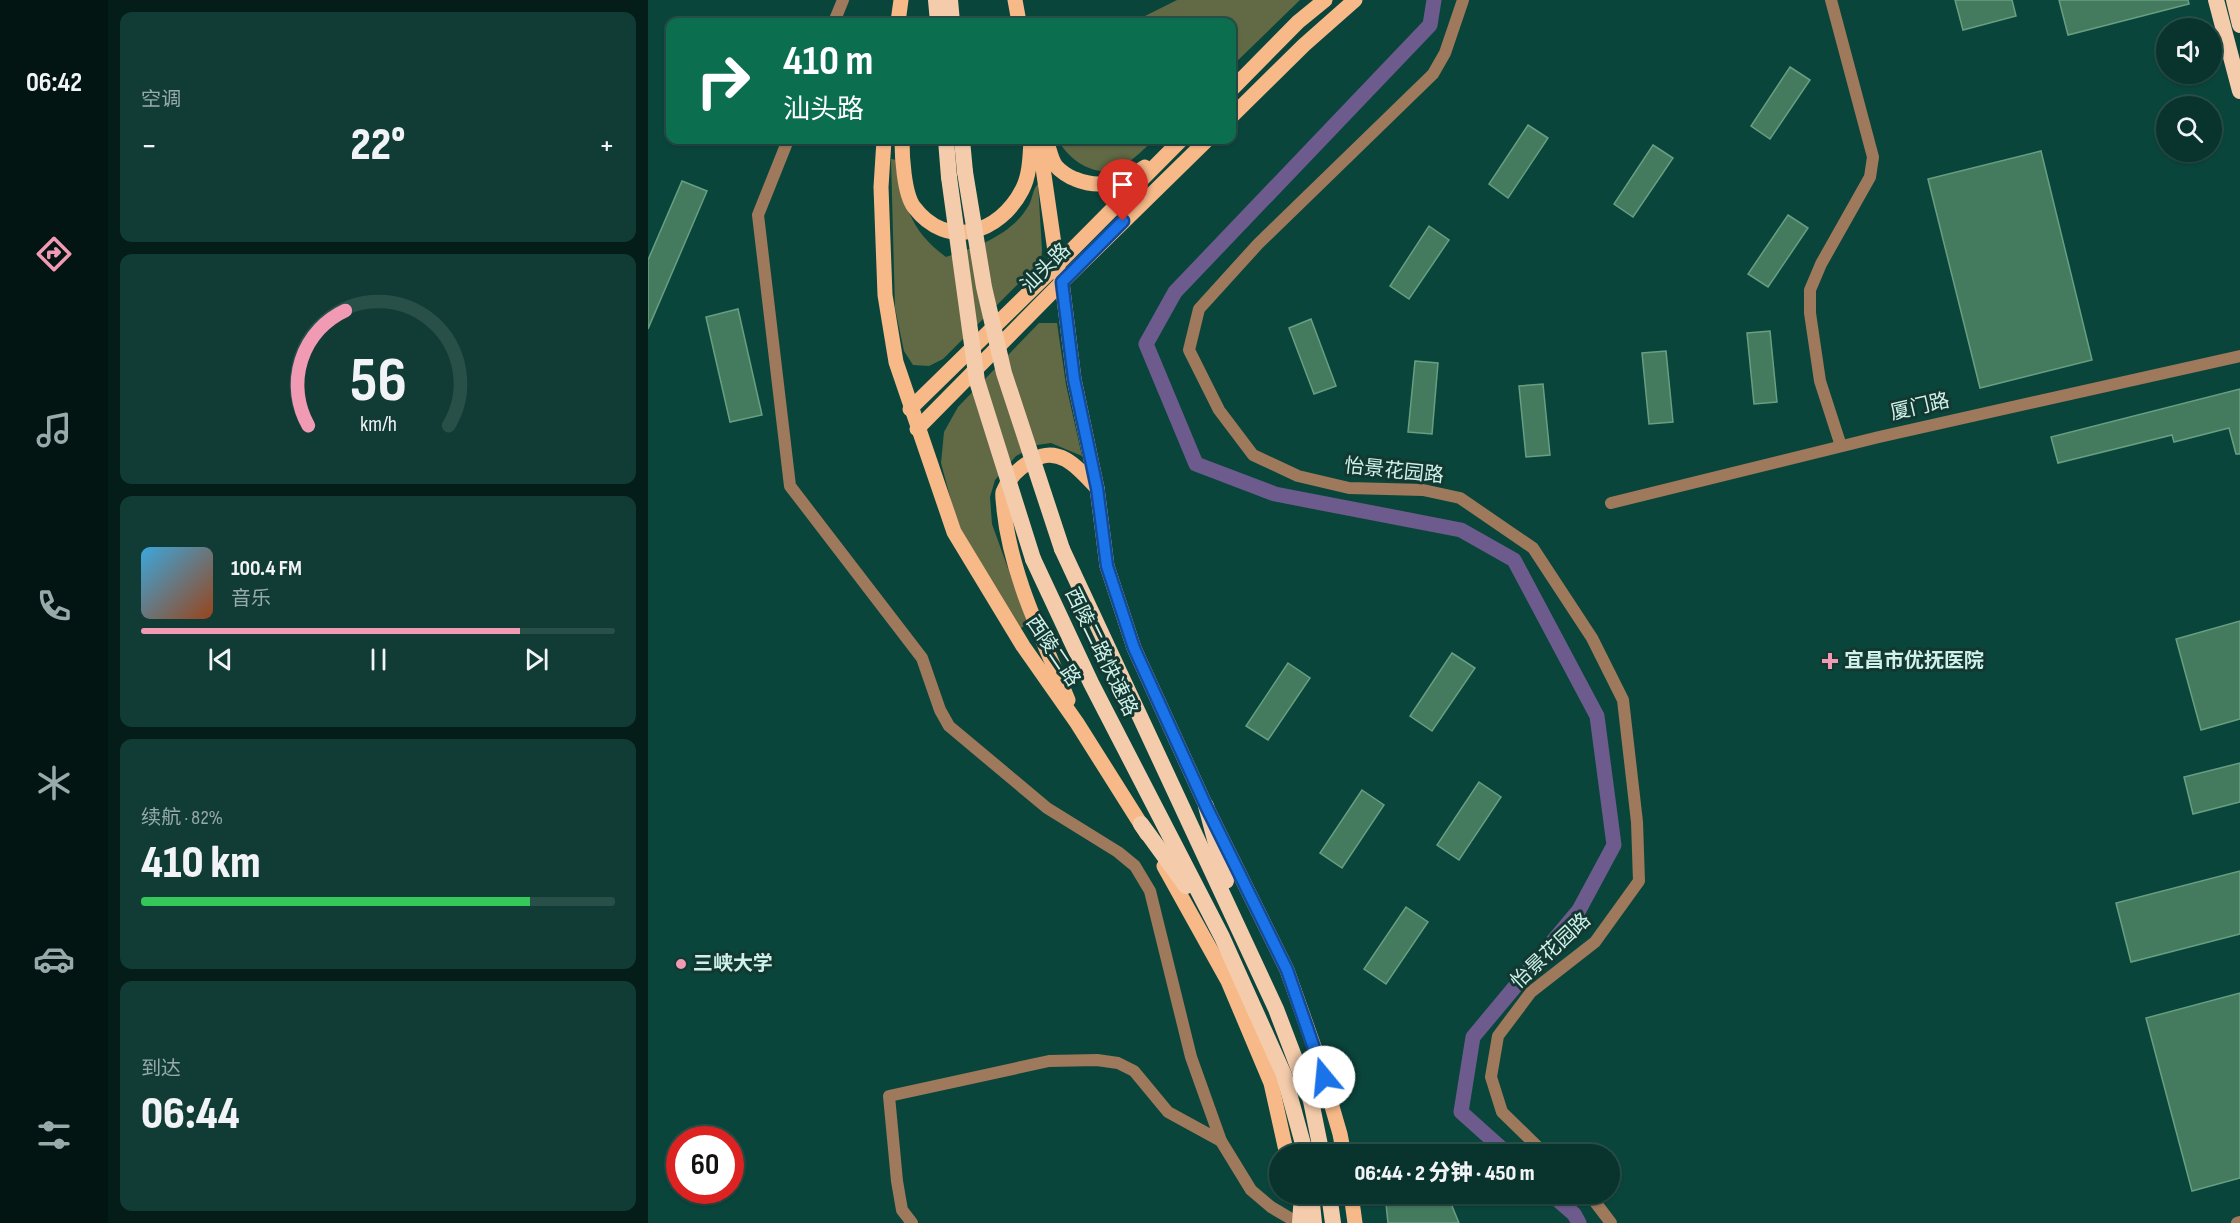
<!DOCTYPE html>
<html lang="zh">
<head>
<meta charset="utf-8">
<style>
	body { margin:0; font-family:"Sofia Sans Condensed","Noto Sans SC",sans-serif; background:#113c35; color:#f1f3f6; height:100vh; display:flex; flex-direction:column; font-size:22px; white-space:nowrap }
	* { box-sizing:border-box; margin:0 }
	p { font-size:20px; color:#98aaaa }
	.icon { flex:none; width:33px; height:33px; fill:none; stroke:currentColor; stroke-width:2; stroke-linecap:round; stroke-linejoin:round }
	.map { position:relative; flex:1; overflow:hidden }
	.panel { display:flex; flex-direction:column; gap:12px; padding:12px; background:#041d19; width:540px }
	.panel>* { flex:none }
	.hud { position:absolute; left:18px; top:18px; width:570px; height:126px; border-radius:12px; box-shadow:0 2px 4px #0004,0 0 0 2px #294f49; background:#0b6e4f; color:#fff; overflow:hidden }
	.fabs { position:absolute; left:1508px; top:18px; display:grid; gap:12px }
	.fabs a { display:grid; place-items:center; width:66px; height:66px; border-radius:50%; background:#08342d; box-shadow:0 2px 4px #0004,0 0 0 2px #294f49; font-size:30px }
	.speed { position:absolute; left:18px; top:1126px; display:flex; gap:12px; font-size:30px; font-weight:700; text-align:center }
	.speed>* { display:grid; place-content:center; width:78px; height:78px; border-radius:50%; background:#08342d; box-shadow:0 2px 4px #0004,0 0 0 2px #294f49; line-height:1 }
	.speed .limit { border:9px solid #d22; background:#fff; color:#111 }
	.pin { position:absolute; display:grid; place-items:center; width:51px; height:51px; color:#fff; margin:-62px -26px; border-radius:50% 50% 50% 0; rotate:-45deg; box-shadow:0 0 6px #0007 }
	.pin .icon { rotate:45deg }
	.me { position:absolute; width:66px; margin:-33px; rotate:343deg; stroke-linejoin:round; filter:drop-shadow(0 0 4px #0008) }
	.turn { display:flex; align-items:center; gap:21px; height:126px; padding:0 18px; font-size:27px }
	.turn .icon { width:78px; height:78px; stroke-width:2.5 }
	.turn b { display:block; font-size:42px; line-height:51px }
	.big { font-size:45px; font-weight:800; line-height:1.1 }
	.panel .widget { flex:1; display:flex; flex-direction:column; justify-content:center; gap:9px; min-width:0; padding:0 21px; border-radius:12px; background:#113c35 }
	.panel .dial { align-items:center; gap:0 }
	.dial svg { height:156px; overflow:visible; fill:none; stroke:#294f49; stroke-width:7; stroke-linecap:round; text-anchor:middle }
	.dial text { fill:#f1f3f6; stroke:none }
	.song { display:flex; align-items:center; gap:18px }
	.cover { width:72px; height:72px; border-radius:9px; background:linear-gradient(135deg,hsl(200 70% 55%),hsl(20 70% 35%)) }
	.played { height:6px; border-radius:3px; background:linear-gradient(90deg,#f09ab4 80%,#294f49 80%) }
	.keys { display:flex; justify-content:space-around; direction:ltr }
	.heat { display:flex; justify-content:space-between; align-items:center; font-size:33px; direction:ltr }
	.charge { height:9px; border-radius:4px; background:linear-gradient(90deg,#34c759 82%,#294f49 0) }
	.trip { position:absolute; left:621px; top:1144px; width:351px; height:60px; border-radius:30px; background:#08342d; box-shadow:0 2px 4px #0004,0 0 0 2px #294f49; font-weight:800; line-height:60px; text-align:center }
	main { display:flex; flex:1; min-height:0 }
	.dock { display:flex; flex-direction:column; width:108px; justify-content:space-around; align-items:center; background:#031512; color:#98aaaa }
	.dock .icon { width:42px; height:42px }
	.dock .active { color:#f09ab4 }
	.dock b { font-size:27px; color:#f1f3f6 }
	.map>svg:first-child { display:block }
</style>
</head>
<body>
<main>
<nav class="dock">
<b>06:42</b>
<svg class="icon active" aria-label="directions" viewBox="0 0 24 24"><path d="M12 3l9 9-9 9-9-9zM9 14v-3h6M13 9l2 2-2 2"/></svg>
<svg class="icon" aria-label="music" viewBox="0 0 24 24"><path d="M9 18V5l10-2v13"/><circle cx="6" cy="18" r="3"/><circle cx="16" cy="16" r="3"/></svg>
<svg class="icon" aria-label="phone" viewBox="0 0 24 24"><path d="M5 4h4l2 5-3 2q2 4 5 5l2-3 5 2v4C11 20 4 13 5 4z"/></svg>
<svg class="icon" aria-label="climate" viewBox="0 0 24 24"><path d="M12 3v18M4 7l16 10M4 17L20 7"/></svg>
<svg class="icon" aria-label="car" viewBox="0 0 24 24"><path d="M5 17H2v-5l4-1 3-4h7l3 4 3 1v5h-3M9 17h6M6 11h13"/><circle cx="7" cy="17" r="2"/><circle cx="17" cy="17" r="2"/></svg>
<svg class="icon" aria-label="filters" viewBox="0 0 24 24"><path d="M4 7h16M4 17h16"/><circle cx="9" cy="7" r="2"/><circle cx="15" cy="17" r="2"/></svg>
</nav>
<section class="panel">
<div class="widget"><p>空调</p>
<div class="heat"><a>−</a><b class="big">22°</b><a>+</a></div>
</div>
<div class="widget dial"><svg viewBox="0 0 100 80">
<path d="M14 69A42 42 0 1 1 86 69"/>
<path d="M14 69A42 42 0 0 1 33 10" stroke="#f09ab4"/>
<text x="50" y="56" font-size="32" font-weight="700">56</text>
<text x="50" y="72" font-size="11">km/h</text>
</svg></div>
<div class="widget">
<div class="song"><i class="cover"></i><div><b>100.4 FM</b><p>音乐</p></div></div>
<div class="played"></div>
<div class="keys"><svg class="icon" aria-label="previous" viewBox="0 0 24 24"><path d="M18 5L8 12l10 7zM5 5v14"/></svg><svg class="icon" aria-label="pause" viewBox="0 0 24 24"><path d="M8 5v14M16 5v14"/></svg><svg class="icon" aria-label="next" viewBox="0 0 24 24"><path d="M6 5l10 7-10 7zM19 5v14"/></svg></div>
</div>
<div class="widget"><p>续航 · 82%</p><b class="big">410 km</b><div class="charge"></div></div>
<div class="widget"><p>到达</p><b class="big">06:44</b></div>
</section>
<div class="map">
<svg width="1592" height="1223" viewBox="0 0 1592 1223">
	<rect width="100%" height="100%" fill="#0a453c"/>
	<g fill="#616a45">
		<polygon points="529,0 652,0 584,66 584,22 485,22"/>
		<polygon points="390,16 471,22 391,22"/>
		<path d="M410 140H506C497 148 487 158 477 165 452 181 423 163 410 140Z"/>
		<path d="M243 159 249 160C257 204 260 229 298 257 329 247 364 235 381 205 385 198 384 190 390 184L394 250 393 261 295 359 281 366 265 365 256 351 247 308Z"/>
		<polygon points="391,323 409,323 418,385 434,456 403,443 389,445 368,456 347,480 342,497 344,524 380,624 371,629 311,530 293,463 296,432 310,407"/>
	</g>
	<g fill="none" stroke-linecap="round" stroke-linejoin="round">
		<g stroke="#6d5b8d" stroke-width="15">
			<polyline points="786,0 782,25 527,292 498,344 548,464 627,494 813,530 866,560 949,716 966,845 931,910 825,1037 813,1112 861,1155"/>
			<polyline points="903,1194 926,1214 931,1223"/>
		</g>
	</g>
	<g fill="#447b5f" stroke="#689f82" stroke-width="1.5">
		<polygon points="1307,0 1364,0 1368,16 1315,30"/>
		<polygon points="1411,0 1540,0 1541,4 1420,35"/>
		<polygon points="1142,67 1162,80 1122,139 1103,126"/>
		<polygon points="880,125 900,138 860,198 841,184"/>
		<polygon points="1005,145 1025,158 985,217 966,204"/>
		<polygon points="1393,151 1444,360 1332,388 1280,179"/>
		<polygon points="34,181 59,191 0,329 0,260"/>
		<polygon points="1140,215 1160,228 1120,287 1100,274"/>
		<polygon points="781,226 801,240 761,299 742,286"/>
		<polygon points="90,309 114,415 82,422 58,317"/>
		<polygon points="663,319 688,386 666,394 641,328"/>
		<polygon points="1122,331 1129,402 1106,404 1099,333"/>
		<polygon points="1018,351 1025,422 1001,424 994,353"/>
		<polygon points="767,361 790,363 784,434 760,432"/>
		<polygon points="895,384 902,455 878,457 871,386"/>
		<polygon points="1592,389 1592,454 1588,454 1581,428 1526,442 1524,435 1410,463 1403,437"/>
		<polygon points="1592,621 1592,719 1553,730 1528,639"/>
		<polygon points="804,653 827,668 784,731 762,716"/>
		<polygon points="640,663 662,678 620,740 598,726"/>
		<polygon points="1592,763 1592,802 1545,814 1536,777"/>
		<polygon points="831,782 853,797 811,860 789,845"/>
		<polygon points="714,790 736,805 694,868 672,853"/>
		<polygon points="1592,871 1592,934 1483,962 1468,903"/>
		<polygon points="758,907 780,922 738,984 716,969"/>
		<polygon points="1592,993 1592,1178 1544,1191 1498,1018"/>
		<polygon points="737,1194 799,1194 811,1223 740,1223"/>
	</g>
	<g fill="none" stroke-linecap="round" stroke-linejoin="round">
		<g stroke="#9e795b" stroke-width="12">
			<polyline points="815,0 797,53 785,74 610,244 551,309 541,350 571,410 605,455 650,476 701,488 775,490 812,498 885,548 944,638 975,700 989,822 991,881 947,942 883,992 850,1036 843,1077 854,1112 898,1155"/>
			<polyline points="1183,0 1225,157 1222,177 1173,264 1162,290 1162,313 1172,381 1193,446"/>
			<polyline points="186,22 195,0"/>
			<polyline points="140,140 110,215 142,486 274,658 292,710 301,726 399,808 470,852 487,866 502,891 543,1057 573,1141 603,1190 623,1207 650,1223"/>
			<polyline points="941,1194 963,1223"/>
			<polyline points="264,1223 254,1210 249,1181 241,1096 401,1061 449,1060 470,1063 486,1071 520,1112 573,1141"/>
			<polyline points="1589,1223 1592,1222"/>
		</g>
		<polyline stroke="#9e795b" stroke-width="12" points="963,503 1231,437 1592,356"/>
		<g stroke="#f7b988" stroke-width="15">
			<polyline points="367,0 371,22"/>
			<polyline points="250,22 253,0"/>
			<polyline points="584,89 650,22 677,0"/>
			<polyline points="584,116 656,45 707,0"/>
			<polyline points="236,140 233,187 237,295 248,362 306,532 375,646 429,723 499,834"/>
			<path d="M254 140C254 156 256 194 266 207 299 251 352 233 374 190 382 175 382 156 383 140"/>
			<polyline points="391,140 409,265 414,282 426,379 449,488 459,566 486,648 558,806 639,970 670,1058 692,1134 696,1155"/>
			<path d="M398 140C401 147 403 160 408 166 412 171 421 177 427 179 453 190 474 182 497 167"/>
			<polyline points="262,409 409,265 533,140"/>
			<polyline points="269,429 414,282 559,140"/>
			<path d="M420 700C395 639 363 576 356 510 356 505 354 497 355 492 361 477 372 467 385 460 412 444 432 470 449 488"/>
			<polyline points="516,866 580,981 623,1083 639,1155"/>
			<polyline points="703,1194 707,1223"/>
		</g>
		<g stroke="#f4ccac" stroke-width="16">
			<polyline points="288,0 290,22"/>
			<polyline points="302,0 304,22"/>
			<polyline points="1568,0 1592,91"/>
			<polyline points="1586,0 1592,25"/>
			<polyline points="298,140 301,177"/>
			<polyline points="314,140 317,172"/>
			<polyline points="414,549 628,1009 663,1101 674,1155"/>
			<polyline points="385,559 443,683 574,937 636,1075 658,1155"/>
			<polyline points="558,806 578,881"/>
			<polyline points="493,824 538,886"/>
			<polyline points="663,1194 666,1223"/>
			<polyline points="681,1194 685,1223"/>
			<polyline points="652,1223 654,1194"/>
		</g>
		<g stroke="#f4ccac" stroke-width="16">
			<polyline points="317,172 336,287 356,373 414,549"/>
			<polyline points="301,177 329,381 385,559"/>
		</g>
	</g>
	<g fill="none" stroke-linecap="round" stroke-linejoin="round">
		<defs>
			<polyline id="route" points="475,221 414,282 426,379 449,488 459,566 486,648 558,806 639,970 676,1077"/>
		</defs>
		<use href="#route" stroke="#114b97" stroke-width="15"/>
		<use href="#route" stroke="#1a73e8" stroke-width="10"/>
	</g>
	<g fill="#f09ab4" stroke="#123831" stroke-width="2">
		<path d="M1179 652h6v6h6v6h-6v6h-6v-6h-6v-6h6z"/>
		<circle cx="33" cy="964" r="6"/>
	</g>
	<g text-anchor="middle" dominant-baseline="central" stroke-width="6" stroke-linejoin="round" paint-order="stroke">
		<g font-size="20" fill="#cff1e9" stroke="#123831">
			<text transform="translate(398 268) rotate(-45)">汕头路</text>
			<text transform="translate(1272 407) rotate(-13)">厦门路</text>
			<text transform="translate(746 471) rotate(6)">怡景花园路</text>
			<text transform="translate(405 651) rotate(56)">西陵二路</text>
			<text transform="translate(453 652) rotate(64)">西陵二路快速路</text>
			<text transform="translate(903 951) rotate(-43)">怡景花园路</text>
		</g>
		<g font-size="20" font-weight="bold" fill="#cff1e9" stroke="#123831" text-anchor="start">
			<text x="1196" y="661">宜昌市优抚医院</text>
			<text x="45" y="964">三峡大学</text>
		</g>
	</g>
</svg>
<div class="fabs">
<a><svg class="icon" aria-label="sound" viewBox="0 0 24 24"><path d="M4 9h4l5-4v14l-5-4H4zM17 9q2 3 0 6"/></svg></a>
<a><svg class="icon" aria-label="search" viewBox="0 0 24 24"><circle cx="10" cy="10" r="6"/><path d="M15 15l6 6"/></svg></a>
</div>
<div class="speed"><div class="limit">60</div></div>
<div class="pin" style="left:475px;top:221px;background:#d93025"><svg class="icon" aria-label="arrive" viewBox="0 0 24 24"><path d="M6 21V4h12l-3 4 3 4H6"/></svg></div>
<svg class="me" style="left:676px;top:1077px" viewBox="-20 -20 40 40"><circle r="19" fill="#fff"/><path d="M0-13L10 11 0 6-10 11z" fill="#1a73e8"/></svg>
<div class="trip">06:44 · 2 分钟 · 450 m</div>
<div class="hud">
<div class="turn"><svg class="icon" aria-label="right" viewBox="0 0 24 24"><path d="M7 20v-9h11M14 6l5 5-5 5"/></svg><div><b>410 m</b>汕头路</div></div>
</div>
</div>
</main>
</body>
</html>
